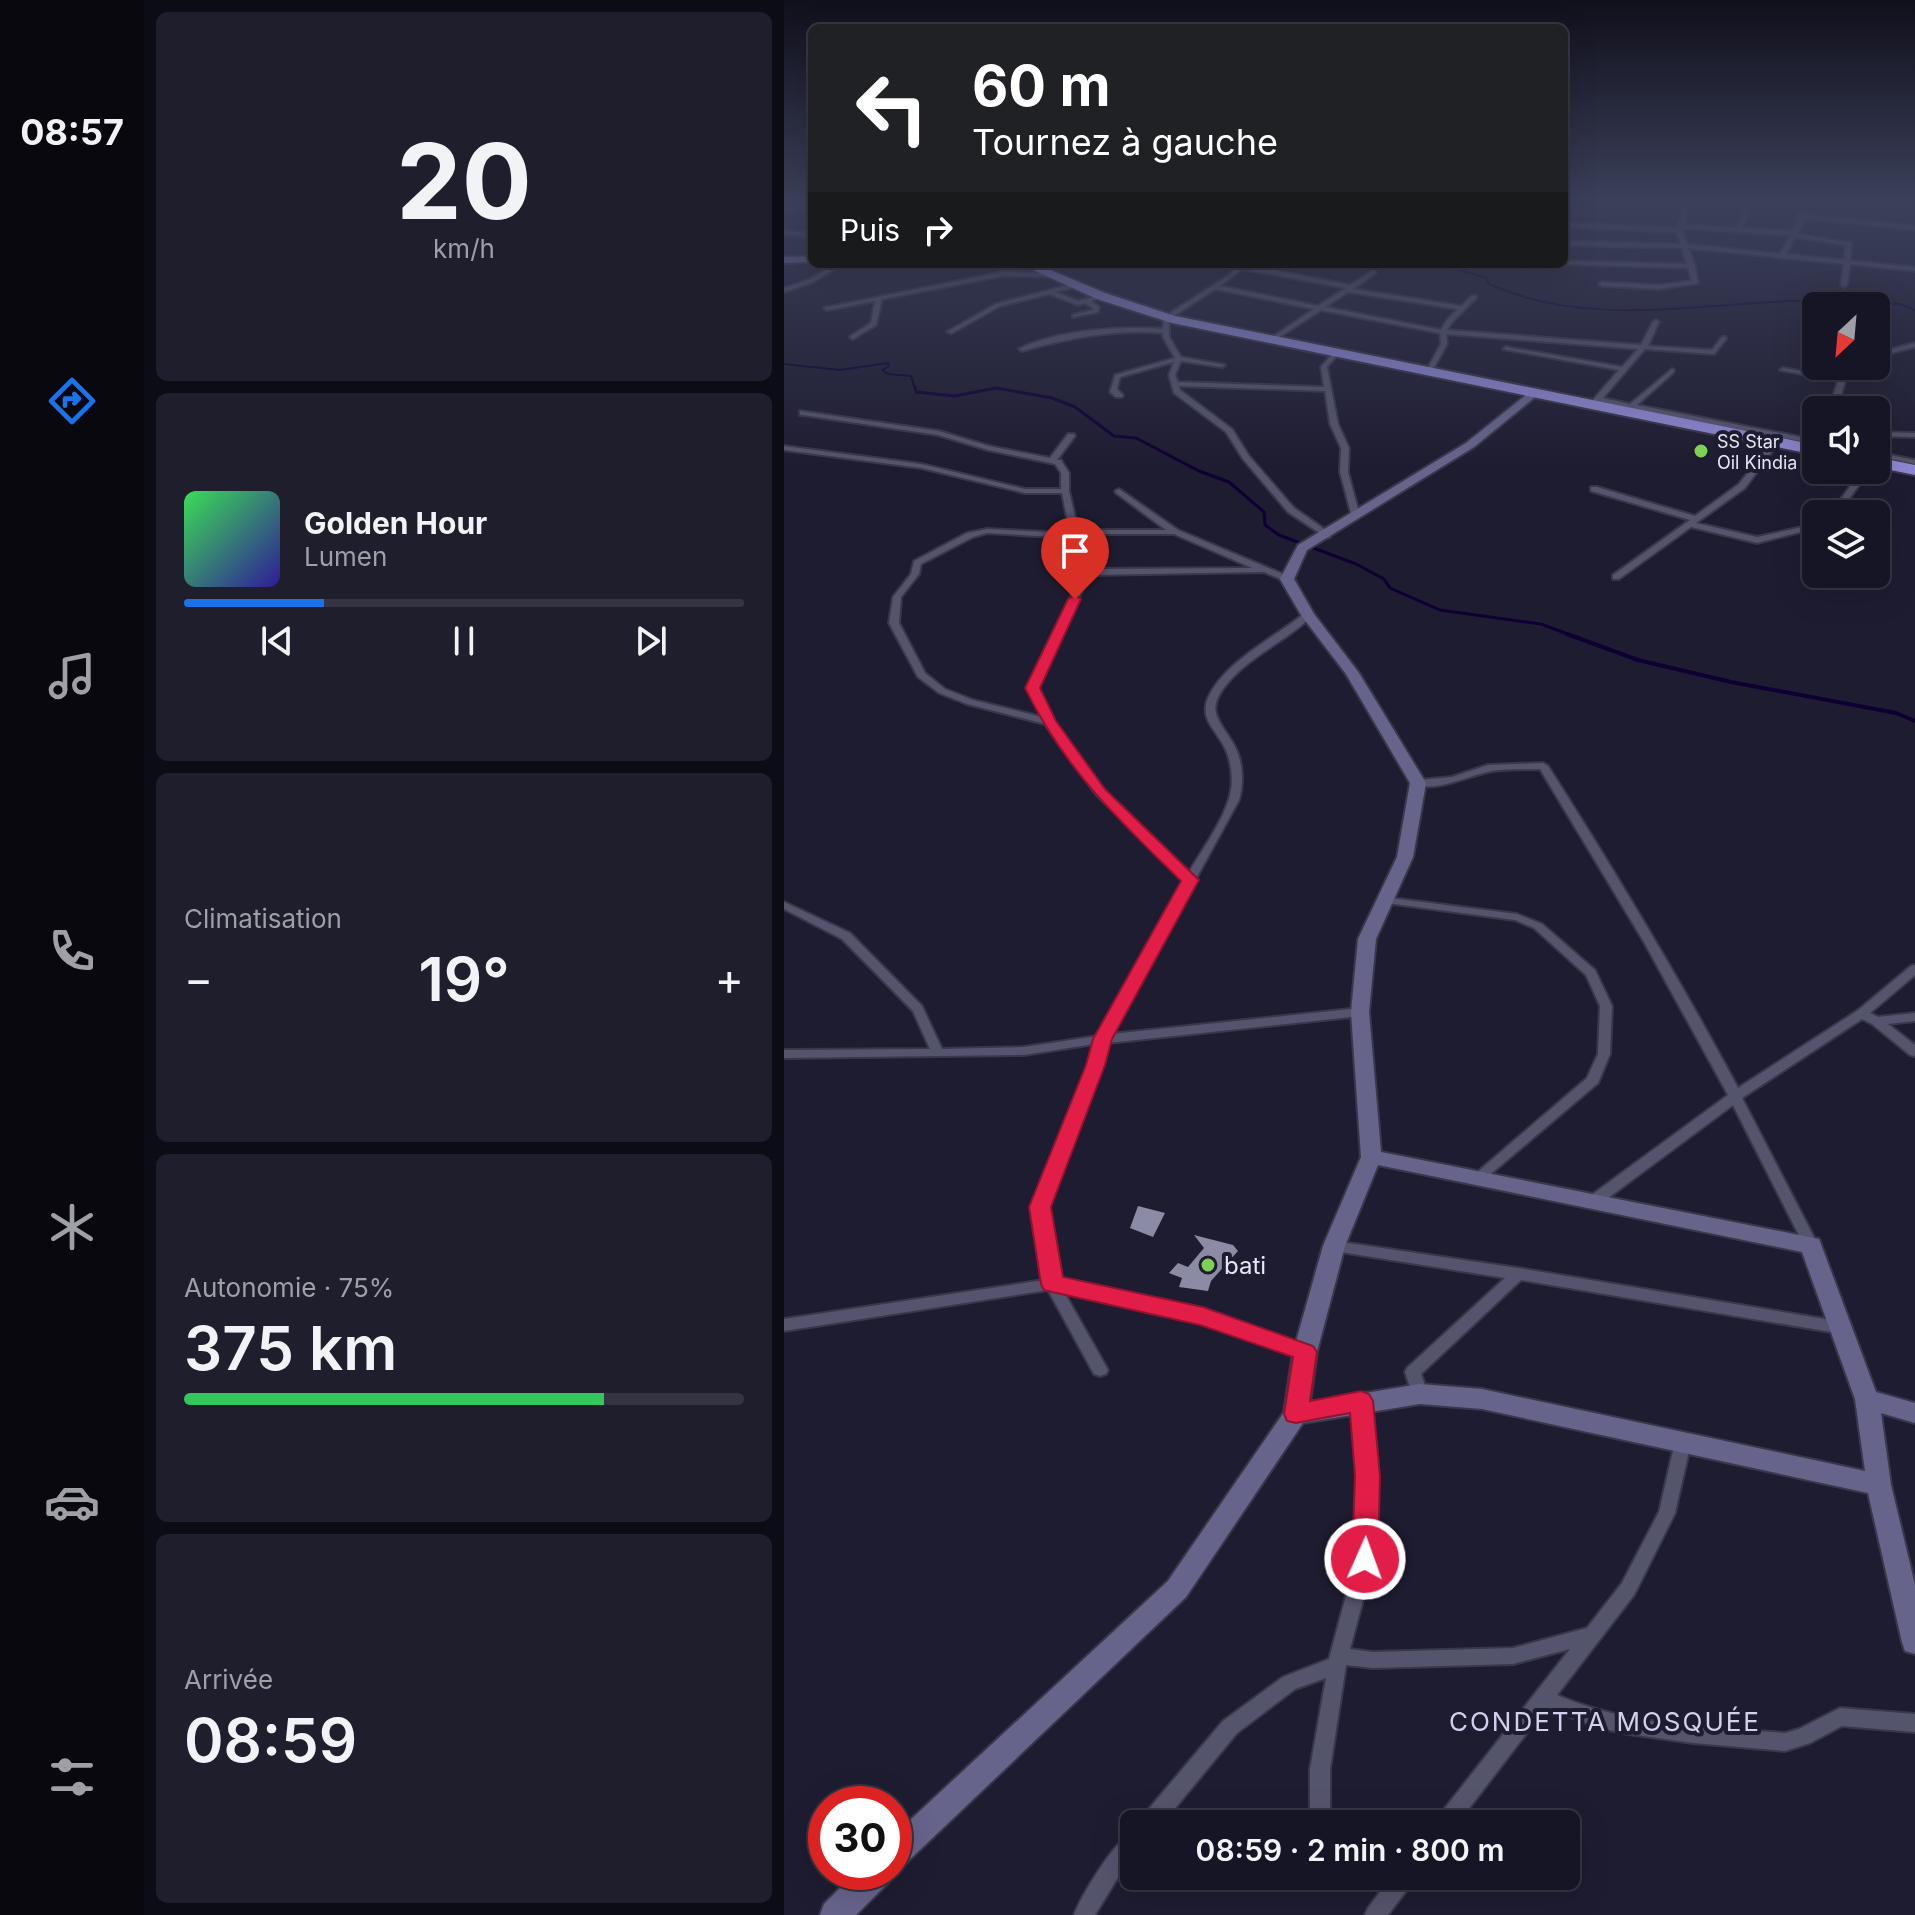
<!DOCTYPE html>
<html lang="fr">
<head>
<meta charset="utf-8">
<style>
	body { margin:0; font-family:Inter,sans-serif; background:#1f1e2d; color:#f1f3f6; height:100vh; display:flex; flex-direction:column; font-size:30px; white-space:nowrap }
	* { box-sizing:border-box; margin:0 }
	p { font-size:26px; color:#9e9fa7 }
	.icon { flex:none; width:44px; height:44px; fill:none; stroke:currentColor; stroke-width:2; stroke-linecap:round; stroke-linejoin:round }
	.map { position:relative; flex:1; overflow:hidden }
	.panel { display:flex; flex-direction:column; gap:12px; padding:12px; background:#0c0c14; width:640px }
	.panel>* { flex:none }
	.hud { position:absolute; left:24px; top:24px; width:760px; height:244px; border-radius:12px; box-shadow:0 8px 32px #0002,0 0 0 2px #353442; background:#202124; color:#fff; overflow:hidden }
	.needle { width:52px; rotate:206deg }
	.buttons { position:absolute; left:1018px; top:292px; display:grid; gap:16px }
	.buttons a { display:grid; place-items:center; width:88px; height:88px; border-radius:12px; background:#161525; box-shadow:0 8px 32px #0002,0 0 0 2px #353442; font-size:40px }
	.speed { position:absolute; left:24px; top:1786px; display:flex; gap:16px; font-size:40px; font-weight:700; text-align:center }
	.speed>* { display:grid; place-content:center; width:104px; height:104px; border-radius:50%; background:#161525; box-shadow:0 8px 32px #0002,0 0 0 2px #353442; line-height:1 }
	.speed .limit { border:12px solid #d22; background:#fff; color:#111 }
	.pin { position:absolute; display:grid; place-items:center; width:68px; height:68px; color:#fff; margin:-82px -34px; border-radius:50% 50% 50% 0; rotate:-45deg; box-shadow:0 0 8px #0007 }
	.pin .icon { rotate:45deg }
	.me { position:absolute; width:88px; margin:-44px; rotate:2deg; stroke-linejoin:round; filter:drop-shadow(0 0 6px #0008) }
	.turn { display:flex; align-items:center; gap:28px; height:168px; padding:0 32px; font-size:36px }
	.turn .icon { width:104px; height:104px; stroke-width:2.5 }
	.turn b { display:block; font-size:56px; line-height:68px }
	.then { display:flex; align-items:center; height:76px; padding:0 32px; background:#0003; gap:16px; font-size:30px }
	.big { font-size:60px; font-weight:600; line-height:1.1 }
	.panel .card { flex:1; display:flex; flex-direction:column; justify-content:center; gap:12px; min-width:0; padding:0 28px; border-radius:12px; background:#1f1e2d }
	.panel .dial { align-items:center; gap:0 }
	.dial b { font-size:104px; line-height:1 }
	.song { display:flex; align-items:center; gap:24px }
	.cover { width:96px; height:96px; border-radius:12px; background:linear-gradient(135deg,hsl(130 70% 55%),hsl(250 70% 35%)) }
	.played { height:8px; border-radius:4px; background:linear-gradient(90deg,#1a73e8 25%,#353442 25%) }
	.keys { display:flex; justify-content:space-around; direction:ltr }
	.heat { display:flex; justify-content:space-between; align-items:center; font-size:44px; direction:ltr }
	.charge { height:12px; border-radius:6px; background:linear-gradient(90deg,#34c759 75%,#353442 0) }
	.trip { position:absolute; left:336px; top:1810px; width:460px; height:80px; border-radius:12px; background:#161525; box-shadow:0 8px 32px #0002,0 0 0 2px #353442; font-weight:600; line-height:80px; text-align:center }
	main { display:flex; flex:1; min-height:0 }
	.tab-bar { display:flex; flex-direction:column; width:144px; justify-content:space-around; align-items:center; background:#09080f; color:#9e9fa7 }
	.tab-bar .icon { width:56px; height:56px }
	.tab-bar .active { color:#1a73e8 }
	.tab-bar b { font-size:36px; color:#f1f3f6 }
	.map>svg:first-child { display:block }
</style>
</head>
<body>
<main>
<nav class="tab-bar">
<b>08:57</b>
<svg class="icon active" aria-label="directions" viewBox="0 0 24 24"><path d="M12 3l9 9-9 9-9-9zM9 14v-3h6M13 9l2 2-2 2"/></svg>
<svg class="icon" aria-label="music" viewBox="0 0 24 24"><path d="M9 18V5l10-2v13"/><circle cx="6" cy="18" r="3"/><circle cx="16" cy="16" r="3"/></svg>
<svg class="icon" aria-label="phone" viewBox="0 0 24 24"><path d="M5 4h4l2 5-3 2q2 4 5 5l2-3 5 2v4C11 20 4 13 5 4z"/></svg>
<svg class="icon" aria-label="climate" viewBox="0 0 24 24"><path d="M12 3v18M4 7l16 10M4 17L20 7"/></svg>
<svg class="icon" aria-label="car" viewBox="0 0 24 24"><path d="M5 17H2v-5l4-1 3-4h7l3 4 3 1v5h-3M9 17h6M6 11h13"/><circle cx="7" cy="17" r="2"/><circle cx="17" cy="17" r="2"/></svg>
<svg class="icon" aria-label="filters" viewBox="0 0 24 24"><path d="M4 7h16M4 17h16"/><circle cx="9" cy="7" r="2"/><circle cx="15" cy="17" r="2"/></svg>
</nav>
<section class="panel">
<div class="card dial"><b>20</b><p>km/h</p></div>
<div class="card">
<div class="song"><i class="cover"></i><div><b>Golden Hour</b><p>Lumen</p></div></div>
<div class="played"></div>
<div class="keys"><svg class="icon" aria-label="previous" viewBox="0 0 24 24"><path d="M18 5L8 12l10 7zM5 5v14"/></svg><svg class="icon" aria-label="pause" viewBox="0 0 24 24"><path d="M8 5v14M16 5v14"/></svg><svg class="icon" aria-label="next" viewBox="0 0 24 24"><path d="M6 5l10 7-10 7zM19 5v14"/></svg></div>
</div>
<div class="card"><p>Climatisation</p>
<div class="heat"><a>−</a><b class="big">19°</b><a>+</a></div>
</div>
<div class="card"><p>Autonomie · 75%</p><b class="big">375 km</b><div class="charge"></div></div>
<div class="card"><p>Arrivée</p><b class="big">08:59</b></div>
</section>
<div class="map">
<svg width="1131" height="1915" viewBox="0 0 1131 1915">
	<rect width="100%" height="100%" fill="#1e1c31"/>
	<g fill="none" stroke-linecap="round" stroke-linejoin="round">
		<g stroke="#0e0032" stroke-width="2">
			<path d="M655 264 702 278 705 284C799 327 907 305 1006 301 1043 300 1080 303 1116 304L1131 310"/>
			<polyline points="0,364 56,370 104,363 105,366 98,370 104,374 127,376 131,389"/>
			<polyline points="205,389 220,389"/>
		</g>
		<polyline stroke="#0e0032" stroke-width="3" points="131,387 132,392 171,396 212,388 268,398 291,407 330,436 352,438 415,471 445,482 480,512 481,525 495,535 572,564 600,579 606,588 656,610 757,624 789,636"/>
		<polyline stroke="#0e0032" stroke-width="4" points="783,634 854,660 947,682 1112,713 1131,721"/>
	</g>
	<g fill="#8c8ba6">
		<polygon points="354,1206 381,1213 369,1237 346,1228"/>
		<polygon points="410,1235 449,1245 454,1251 427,1281 424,1291 395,1287 398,1278 385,1273 394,1263 404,1267 420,1248"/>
	</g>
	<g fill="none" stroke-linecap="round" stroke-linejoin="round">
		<defs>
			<g id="street">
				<polygon points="785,199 792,199 780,207 780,203"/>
				<path d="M898 199 907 201 900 225 953 228 962 205 965 203 968 205 958 228 1008 231 1014 221 1012 216 1015 214 1131 226V230L1019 218 1020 221 1013 234 1067 243 1066 261 1131 267V271L1066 264 1063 285 1060 287 1057 285 1060 264 904 248 911 266 914 283 875 289 818 286 815 284 818 282 875 285 908 281 904 268 778 264H780V261L903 264 898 248 780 245V241L897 244 893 232 780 227V223L893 228 901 202ZM898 228 1005 235 1006 236 996 254 903 244ZM1011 237 1062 245 1060 260 1002 254Z"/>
				<polygon points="28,203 28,207 0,212 0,208"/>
				<polygon points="0,230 25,233 28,235 25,237 0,234"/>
				<polygon points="51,264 58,264 29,282 0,292 0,288 25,280"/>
				<polygon points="258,264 275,264 248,269 245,267"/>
				<path d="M457 264 566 285 590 270 592 273 569 289 677 306 688 296H692V298L668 322 663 330 857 345 869 322 872 320 875 322 864 346 928 350 938 337H942V339L930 354 861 349 819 398 846 404 888 369 890 370V372L853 405 1032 440V444L1000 438 994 443 961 488 912 523 973 537 1032 524V528L973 543 907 527 835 579H829V575L906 520 807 491V487H813L911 516 955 484 992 437 816 402 814 405H808V401L835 370 719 349 722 347 838 367 854 349 662 334 663 344 647 373 644 375 641 373 657 344 656 333 537 310 486 343 484 342V340L530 309 431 289 385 319V337L397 357 441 365 438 367 397 361 391 375 394 382 540 387 537 367 549 353 554 354 543 367 554 424 565 448 564 472 576 517 572 519 568 517 556 472 557 448 546 424 541 391 395 386 396 390 448 429 465 456 510 508 546 533V537L543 538 504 512 459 459 442 432 390 393 385 375 390 362 336 377 333 389 339 395 338 397H332L326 392 331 375 391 358 379 337V333C330 329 285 338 238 351L235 349C273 330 336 326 379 329L380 317 444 276ZM458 269 562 288 534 306 436 286ZM564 292 674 309 663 320 657 330 541 307Z"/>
				<polygon points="219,272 266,273 269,275 266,277 219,276 98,299 92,325 69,339 66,337 67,336 87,323 91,301 43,310 40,308"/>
				<polygon points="289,284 291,287 272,292 294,301 319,295 319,297 307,301 315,307 314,312 289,317 289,315 309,310 309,308 301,303 294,305 265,294 216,306 168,333 163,332 212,304"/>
				<polygon points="1131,343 1131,347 1092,357 1092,353"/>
				<polygon points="1069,366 1076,366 1061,381 1053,410 1045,410 1054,381 996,370 999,368 1056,378"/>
				<path d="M16 411 155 431 205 446 266 458 284 434H290L291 436 273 460H277L285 473V491L294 530H382L332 493 331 491 335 489 394 530 506 577V581L503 582 480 572 304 575V578L253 688 270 722 320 790 405 872C418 850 443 816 447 790 449 777 447 760 441 748 433 731 415 719 424 698 440 662 491 637 521 613L524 612 529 615C503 641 465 656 442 685 420 712 437 722 450 745 459 761 460 783 455 800L327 1034 576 1008 582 1012 576 1016 324 1043 318 1065 263 1207 275 1280 419 1310 526 1348 529 1352 526 1356 521 1358 418 1322 280 1292 324 1370 322 1374 316 1376 310 1374 264 1290 0 1331V1319L260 1280 249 1207 306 1065 310 1044 240 1055 0 1058V1050L146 1049 129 1011 58 939 0 909V902L66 933 138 1006 158 1049 240 1047 314 1036 400 880 312 794 261 724 183 704 155 693 134 677 105 623 109 597 127 574 130 561 183 533 203 529 286 533 278 493H241L137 468 0 450V446L137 464 241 489H277V473L271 464 204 450 154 435 19 415H16ZM203 533 287 538 296 578 243 688 258 717 189 700 161 689 141 673 115 623 117 597 135 574 137 564 189 537ZM295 534H390L468 568 302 569Z"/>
				<polygon points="1092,432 1131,433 1131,437 1092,436"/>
				<polygon points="1092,452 1131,460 1131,464 1092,456"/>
				<polygon points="1078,470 1086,470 1054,514 1046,514"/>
				<path d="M759 763 764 766C831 871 895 978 954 1088L1073 1011 1127 966 1131 965V975L1086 1013 1094 1017 1131 1013V1021L1104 1024 1131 1045V1056L1126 1055 1088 1024 1078 1019 958 1098 1034 1245 1032 1249 1027 1250 1022 1249 949 1105 812 1207H802L800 1203 802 1199 944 1095 860 942 756 769C739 770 720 768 704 772 684 776 647 794 629 783L634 780 668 777 704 765Z"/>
				<polygon points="599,897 733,914 758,924 811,970 828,1006 826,1054 814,1083 702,1178 692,1178 690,1175 803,1078 814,1054 816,1006 802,975 750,928 731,920 595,902 593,900"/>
				<polygon points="550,1241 734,1268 1059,1322 1064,1324 1067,1328 1064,1332 1059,1334 737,1280 637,1374 644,1394 642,1399 636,1400 630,1399 621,1372 623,1368 721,1278 550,1251 545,1250 543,1246 545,1242"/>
				<path d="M577 1395 583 1396 585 1401 591 1476 590 1559 566 1649 589 1652 729 1648 803 1628 838 1583 875 1512 891 1442 893 1437 899 1435 905 1437 907 1442 891 1513 850 1595 773 1695C844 1726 925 1727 1001 1733L1015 1729 1056 1708 1131 1714V1732L1058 1726 1026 1743 1001 1751 909 1743 845 1734 815 1728 762 1708 673 1824H651L654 1817 786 1649 729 1664 589 1668 562 1665 546 1769V1824H526V1769L542 1678 511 1689 453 1733 378 1824H355L358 1817 439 1721 499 1677 545 1659 572 1559 575 1476 569 1401 571 1396Z"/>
				<path d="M350 1832V1857L336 1874 311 1915H290C298 1895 330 1840 350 1832Z"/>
				<polygon points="608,1876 631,1876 628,1883 604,1915 581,1915 584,1908"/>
			</g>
			<g id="secondary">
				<path d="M747 391 756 393 690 447 523 550 510 579 530 614 575 673 642 783 629 857 592 939 585 1012 597 1152 1035 1239 1092 1392 1131 1403V1423L1097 1413 1107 1485 1131 1585V1654L1121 1651 1118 1642 1084 1493 698 1409 636 1404 519 1423 402 1597 120 1865 110 1870V1835L384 1581 500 1412 509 1352 539 1246 577 1157 567 1012 574 939 613 857 626 783 562 674 517 615 496 579 514 545 682 443ZM594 1165 1018 1252 1071 1399 1081 1471 698 1389 636 1384 526 1402 533 1352 561 1246Z"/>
				<polygon points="72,1872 108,1872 104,1883 72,1915 36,1915 40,1904"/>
			</g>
			<polygon id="primary" points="28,256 28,262 0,263 0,257"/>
			<g id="highway">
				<polygon points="236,264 252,264 321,293 391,316 1032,445 1032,455 388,323 313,299"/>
				<polygon points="1092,457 1131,465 1131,475 1092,467"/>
			</g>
		</defs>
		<use href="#street" stroke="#393749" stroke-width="4"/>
		<use href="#secondary" stroke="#393749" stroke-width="4"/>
		<use href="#primary" stroke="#393749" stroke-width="4"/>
		<use href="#highway" stroke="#393749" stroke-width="4"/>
		<use href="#street" fill="#55546d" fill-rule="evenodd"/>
		<use href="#secondary" fill="#66648b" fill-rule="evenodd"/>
		<use href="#primary" fill="#7773aa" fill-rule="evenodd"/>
		<use href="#highway" fill="#8e88d2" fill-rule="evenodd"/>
	</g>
	<linearGradient id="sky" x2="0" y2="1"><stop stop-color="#100f1b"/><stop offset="0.43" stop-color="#3b405a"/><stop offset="1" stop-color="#3b405a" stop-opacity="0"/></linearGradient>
	<rect width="1131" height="467" fill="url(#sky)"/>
	<path fill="#e11d48" stroke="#92132f" stroke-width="2" d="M291 595 297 599 256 688 272 721 321 789 415 880 328 1039 321 1065 267 1207 279 1277 419 1307 529 1346 533 1352 526 1401 577 1391 585 1394 589 1401 596 1476 594 1559 590 1567 581 1570 572 1567 568 1559 571 1476 566 1413 512 1423 503 1421 500 1414 509 1357 416 1325 268 1292 260 1290 257 1284 245 1207 302 1065 309 1039 397 881C334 819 281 770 241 688L284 599Z"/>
	<g fill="#7ed153" stroke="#1e1c31" stroke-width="3">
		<circle cx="917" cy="451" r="8"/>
		<circle cx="424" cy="1265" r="8"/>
	</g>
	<g text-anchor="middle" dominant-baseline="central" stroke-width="8" stroke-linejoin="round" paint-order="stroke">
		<g font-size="18" fill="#e6e6f5" stroke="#1e1c31" text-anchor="start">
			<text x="933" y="441">SS Star<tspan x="933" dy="21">Oil Kindia</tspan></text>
		</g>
		<g font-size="24" fill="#e6e6f5" stroke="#1e1c31" text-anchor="start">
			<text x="440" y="1265">bati</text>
		</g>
		<g font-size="26" letter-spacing="2" fill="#d1d0ed" stroke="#1e1c31">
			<text x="821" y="1721">СONDETTA MOSQUÉE</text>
		</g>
	</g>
</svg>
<div class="buttons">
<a><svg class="needle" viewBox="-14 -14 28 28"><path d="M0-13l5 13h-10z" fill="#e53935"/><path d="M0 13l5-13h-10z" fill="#9e9fa7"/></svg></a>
<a><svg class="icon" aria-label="sound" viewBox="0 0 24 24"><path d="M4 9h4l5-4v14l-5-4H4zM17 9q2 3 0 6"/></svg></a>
<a><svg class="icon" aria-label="layers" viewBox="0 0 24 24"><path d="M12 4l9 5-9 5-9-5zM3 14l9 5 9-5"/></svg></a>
</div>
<div class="speed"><div class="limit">30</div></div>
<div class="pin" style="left:291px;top:599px;background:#d93025"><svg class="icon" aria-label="arrive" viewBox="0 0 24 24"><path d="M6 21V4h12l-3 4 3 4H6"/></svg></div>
<svg class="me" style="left:581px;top:1559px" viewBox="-20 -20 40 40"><circle r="17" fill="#e11d48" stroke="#fff" stroke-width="3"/><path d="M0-11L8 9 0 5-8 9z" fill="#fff"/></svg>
<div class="trip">08:59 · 2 min · 800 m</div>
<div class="hud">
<div class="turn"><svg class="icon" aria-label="left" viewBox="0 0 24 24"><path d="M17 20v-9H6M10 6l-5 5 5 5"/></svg><div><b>60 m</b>Tournez à gauche</div></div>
<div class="then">Puis<svg class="icon" aria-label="right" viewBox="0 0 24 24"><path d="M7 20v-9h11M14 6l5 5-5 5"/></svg></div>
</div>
</div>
</main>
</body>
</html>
